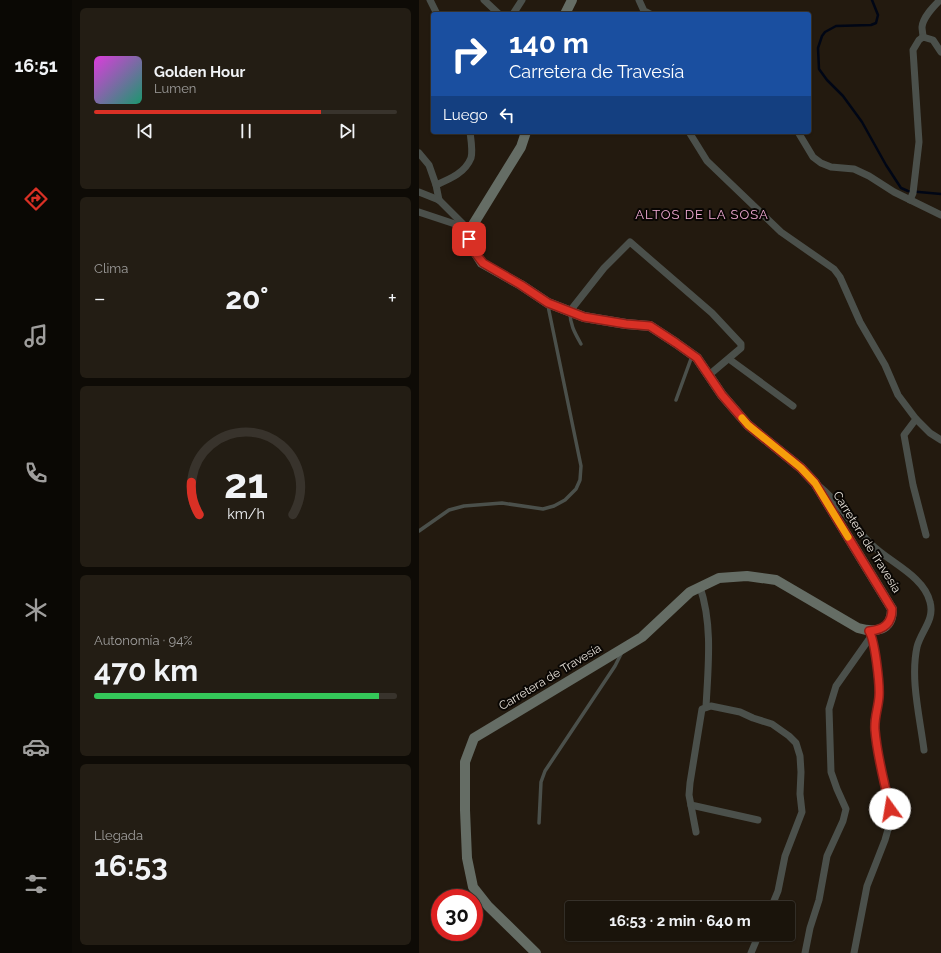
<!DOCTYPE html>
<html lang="es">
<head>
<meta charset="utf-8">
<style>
	body { margin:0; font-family:Raleway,sans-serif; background:#231d14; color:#f1f3f6; height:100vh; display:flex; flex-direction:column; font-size:15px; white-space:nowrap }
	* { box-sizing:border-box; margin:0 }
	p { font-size:13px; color:#9f9e9d }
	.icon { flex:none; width:22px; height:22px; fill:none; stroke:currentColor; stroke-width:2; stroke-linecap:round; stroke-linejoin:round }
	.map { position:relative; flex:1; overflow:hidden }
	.panel { display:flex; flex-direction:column; gap:8px; padding:8px; background:#0e0b06; width:347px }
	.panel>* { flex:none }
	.banner { position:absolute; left:12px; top:12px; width:380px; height:122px; border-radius:4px; box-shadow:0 1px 3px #0004,0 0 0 1px #38332c; background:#1a4fa0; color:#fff; overflow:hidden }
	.speed { position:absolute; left:12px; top:889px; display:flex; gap:8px; font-size:20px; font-weight:700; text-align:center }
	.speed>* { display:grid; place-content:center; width:52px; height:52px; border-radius:50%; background:#1a140b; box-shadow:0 1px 3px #0004,0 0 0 1px #38332c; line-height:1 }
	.speed .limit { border:6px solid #d22; background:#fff; color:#111 }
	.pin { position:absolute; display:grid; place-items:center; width:34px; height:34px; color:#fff; margin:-17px; border-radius:8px; box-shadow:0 2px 6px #0006 }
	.me { position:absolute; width:44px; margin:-22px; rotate:347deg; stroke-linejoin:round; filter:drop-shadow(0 0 3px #0008) }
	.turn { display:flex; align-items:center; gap:14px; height:84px; padding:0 12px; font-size:18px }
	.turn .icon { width:52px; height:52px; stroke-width:2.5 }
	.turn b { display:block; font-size:28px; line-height:34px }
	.then { display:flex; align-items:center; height:38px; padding:0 12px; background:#0003; gap:8px; font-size:15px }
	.big { font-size:30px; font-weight:700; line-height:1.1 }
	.panel .widget { flex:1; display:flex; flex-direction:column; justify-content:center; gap:6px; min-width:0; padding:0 14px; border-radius:6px; background:#231d14 }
	.panel .dial { align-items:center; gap:0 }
	.dial svg { height:104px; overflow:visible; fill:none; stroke:#38332c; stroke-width:7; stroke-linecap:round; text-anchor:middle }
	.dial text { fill:#f1f3f6; stroke:none }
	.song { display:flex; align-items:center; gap:12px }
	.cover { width:48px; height:48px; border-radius:6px; background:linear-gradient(135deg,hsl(300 70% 55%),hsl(160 70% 35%)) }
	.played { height:4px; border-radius:2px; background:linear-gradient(90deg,#d93025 75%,#38332c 75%) }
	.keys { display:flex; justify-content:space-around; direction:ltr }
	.heat { display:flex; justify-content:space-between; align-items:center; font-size:22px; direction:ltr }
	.charge { height:6px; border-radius:3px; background:linear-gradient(90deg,#34c759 94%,#38332c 0) }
	.trip { position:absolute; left:146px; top:901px; width:230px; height:40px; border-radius:4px; background:#1a140b; box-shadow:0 1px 3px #0004,0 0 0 1px #38332c; font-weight:700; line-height:40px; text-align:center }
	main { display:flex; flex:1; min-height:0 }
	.tab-bar { display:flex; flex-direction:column; width:72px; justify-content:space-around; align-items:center; background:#0a0804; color:#9f9e9d }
	.tab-bar .icon { width:28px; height:28px }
	.tab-bar .current { color:#d93025 }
	.tab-bar b { font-size:18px; color:#f1f3f6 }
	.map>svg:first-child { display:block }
</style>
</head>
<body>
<main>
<nav class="tab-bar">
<b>16:51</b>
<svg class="icon current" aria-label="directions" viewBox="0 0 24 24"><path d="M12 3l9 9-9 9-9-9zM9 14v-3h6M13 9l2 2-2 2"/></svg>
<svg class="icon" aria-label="music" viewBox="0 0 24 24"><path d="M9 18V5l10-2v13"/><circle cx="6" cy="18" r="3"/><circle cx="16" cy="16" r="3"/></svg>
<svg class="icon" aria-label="phone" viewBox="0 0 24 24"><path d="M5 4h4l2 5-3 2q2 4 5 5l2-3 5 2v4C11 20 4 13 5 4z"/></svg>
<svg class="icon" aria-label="climate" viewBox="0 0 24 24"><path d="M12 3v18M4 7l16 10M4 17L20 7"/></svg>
<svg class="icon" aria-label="car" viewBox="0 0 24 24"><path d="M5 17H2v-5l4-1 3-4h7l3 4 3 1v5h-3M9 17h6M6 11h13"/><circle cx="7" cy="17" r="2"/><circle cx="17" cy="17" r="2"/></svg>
<svg class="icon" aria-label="filters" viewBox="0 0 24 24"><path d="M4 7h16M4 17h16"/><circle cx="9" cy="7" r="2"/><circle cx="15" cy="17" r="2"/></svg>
</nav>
<section class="panel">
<div class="widget">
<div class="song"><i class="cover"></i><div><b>Golden Hour</b><p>Lumen</p></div></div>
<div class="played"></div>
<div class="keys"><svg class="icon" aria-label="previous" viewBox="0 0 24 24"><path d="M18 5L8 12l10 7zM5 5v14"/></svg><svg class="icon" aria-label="pause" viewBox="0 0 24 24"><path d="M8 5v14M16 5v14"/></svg><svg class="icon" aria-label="next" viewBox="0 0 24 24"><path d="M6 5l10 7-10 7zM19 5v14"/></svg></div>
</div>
<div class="widget"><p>Clima</p>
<div class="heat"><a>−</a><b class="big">20°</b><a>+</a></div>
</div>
<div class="widget dial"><svg viewBox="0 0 100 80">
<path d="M14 69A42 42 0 1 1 86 69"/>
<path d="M14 69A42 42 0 0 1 8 44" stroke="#d93025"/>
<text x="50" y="56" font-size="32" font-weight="700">21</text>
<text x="50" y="72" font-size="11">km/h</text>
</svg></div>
<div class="widget"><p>Autonomía · 94%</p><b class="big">470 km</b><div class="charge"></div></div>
<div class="widget"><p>Llegada</p><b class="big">16:53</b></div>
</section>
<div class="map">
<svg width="522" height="953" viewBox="0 0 522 953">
	<rect width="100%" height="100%" fill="#231a0f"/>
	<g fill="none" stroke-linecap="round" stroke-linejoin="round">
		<polyline stroke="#000615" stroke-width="2.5" points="453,0 459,15 457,23 452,25 417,26 406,32 403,36 399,48 400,69 408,80 424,96 443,122 467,165 482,188 489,191 522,194"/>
		<g stroke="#4b504b" stroke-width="3.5">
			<path d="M151 312C151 325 156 333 162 344"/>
			<polyline points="257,400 273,356"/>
			<polyline points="0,531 30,510 45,506 83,503 124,509 135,506 146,500 157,489 161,480 162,466 129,306"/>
			<polyline points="120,823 122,782 126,771 196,666 203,652"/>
		</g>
		<g stroke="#4b504b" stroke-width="7">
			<polyline points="11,0 18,14"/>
			<polyline points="65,0 80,14"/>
			<polyline points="220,0 225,11 231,14"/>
			<polyline points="94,14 103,0"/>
			<path d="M504 37C504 34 503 30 503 27 504 17 514 7 521 0"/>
			<polyline points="270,132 288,161 362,232 415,269 421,277 441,322 466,365 479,395 497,419 511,433 522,440"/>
			<polyline points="379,132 394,157 402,163 412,167 435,169 450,176 475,192 522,215"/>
			<polyline points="0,153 10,165 17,185 20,200"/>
			<path d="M17 185C31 179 46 173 52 158 54 151 52 140 51 132"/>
			<polyline points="0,192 20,200 48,228 52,228"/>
			<polyline points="491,200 494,193 500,142 494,50 500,40 504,37 514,40 522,52"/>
			<polyline points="0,212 45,227"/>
			<polyline points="151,311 185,268 211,242 293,313 322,344 322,348 290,375"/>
			<polyline points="310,359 374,406"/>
			<polyline points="497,419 485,435 494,485 507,535"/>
			<path d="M401 487C421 503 434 527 453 545 470 562 505 576 511 602 516 620 502 631 498 647 491 679 501 718 505 750"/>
			<path d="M281 587C294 625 289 668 287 707"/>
			<polyline points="272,805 339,820"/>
			<polyline points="277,832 270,795 271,783 283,709 292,706 321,712 334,718 353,724 370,736 377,743 381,756 382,772 381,794 383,812 366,856 359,891 352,908"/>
			<polyline points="332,953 340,934"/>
			<polyline points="386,953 391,928 400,900 408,856 424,821 427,809 418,789 412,772 410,709 417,686 453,635"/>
			<polyline points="435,953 448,886 466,840 472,819 456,737 455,721 460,696 456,650 451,633"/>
		</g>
		<g stroke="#656d65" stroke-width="10">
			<polyline points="146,14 153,0"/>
			<path d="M107 132 102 147 52 228 50 239 54 249 63 263 102 285 129 303 165 317 207 324 231 326 257 343 278 358 303 395 329 425 382 468 396 483 473 609C473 631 456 633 439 628L357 580 328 576 300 578 271 592 223 637 55 738 46 762V810L48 858 54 887 69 906 117 953"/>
		</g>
	</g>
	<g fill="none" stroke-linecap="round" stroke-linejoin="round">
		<defs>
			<path id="route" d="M50 239 54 250 64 263 102 285 129 303 165 317 207 324 231 326 257 343 278 358 303 395 329 425 382 468 396 483 473 609C473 624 464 630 450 631 456 640 461 685 460 697 459 709 455 718 456 730 458 757 466 783 471 809"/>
		</defs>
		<use href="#route" stroke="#8d1f18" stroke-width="10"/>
		<use href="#route" stroke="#d93025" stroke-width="7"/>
		<polyline stroke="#f59e0b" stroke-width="7" points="323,418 329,425 382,468 396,483 429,537"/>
	</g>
	<g text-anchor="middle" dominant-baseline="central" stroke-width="4" stroke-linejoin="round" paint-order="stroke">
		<g font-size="12" fill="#e6e0d8" stroke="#090603">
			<text transform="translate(448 542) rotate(58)">Carretera de Travesía</text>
			<text transform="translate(131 677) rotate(-31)">Carretera de Travesía</text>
		</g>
		<g font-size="13" letter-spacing="1" fill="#f4acd7" stroke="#090603">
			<text x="283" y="214">ALTOS DE LA SOSA</text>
		</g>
	</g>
</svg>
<div class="speed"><div class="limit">30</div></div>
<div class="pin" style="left:50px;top:239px;background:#d93025"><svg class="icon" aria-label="arrive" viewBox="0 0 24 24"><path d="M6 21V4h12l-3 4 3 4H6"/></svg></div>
<svg class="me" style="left:471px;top:809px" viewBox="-20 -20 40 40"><circle r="19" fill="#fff"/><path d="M0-13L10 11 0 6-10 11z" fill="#d93025"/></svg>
<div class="trip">16:53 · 2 min · 640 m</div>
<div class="banner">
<div class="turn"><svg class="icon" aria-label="right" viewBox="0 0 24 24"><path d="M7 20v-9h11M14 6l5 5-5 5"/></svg><div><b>140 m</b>Carretera de Travesía</div></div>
<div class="then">Luego<svg class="icon" aria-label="left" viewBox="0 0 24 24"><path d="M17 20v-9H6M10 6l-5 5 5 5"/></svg></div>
</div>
</div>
</main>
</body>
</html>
